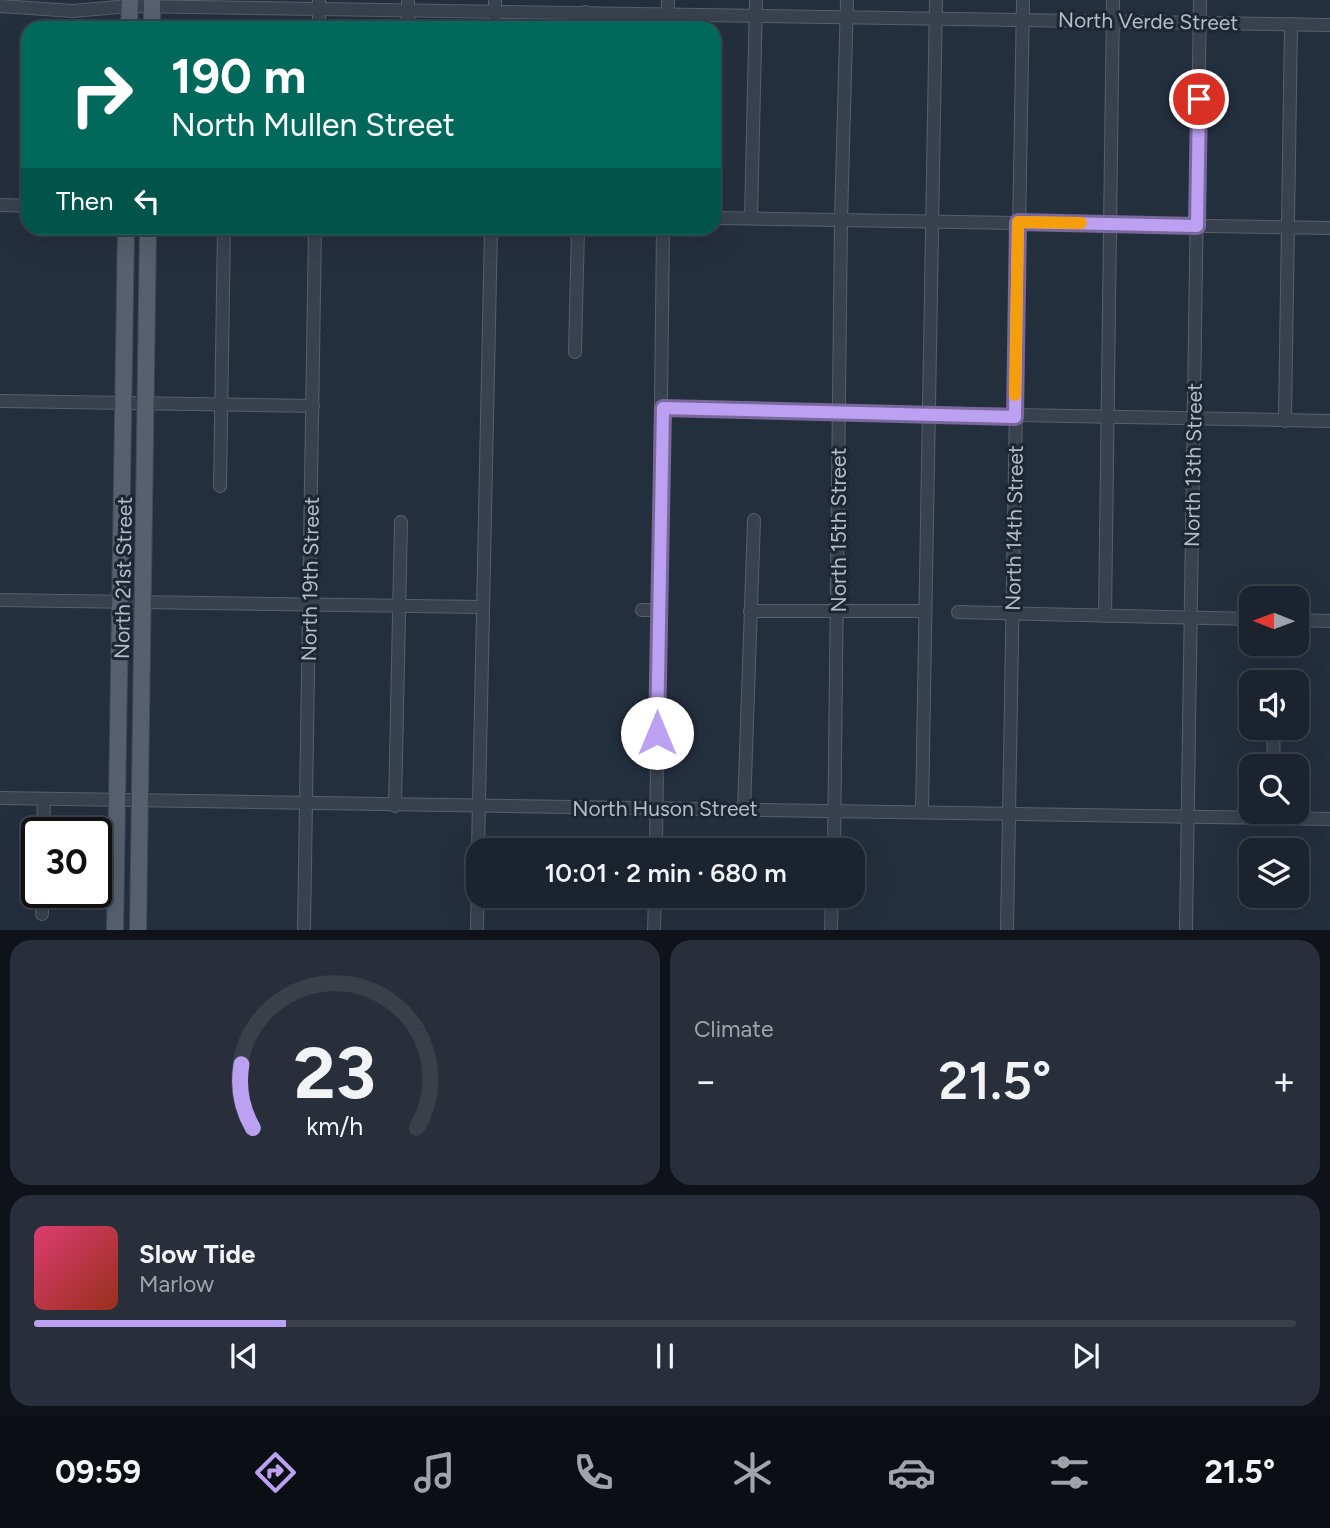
<!DOCTYPE html>
<html lang="en">
<head>
<meta charset="utf-8">
<style>
	body { margin:0; font-family:Figtree,sans-serif; background:#282f3a; color:#f1f3f6; height:100vh; display:flex; flex-direction:column; font-size:26px; white-space:nowrap }
	* { box-sizing:border-box; margin:0 }
	p { font-size:23px; color:#a0a4aa }
	.icon { flex:none; width:38px; height:38px; fill:none; stroke:currentColor; stroke-width:2; stroke-linecap:round; stroke-linejoin:round }
	.map { position:relative; height:930px; overflow:hidden }
	.panel { display:flex; flex-direction:column; gap:10px; padding:10px; background:#0f1319; flex:1 }
	.panel>* { flex:none }
	.top-card { position:absolute; left:21px; top:21px; width:700px; height:214px; border-radius:21px; box-shadow:0 7px 28px #0002,0 0 0 2px #39404a; background:#00695c; color:#fff; overflow:hidden }
	.needle { width:46px; rotate:271deg }
	.buttons { position:absolute; left:1239px; top:586px; display:grid; gap:14px }
	.buttons a { display:grid; place-items:center; width:70px; height:70px; border-radius:14px; background:#1b232e; box-shadow:0 7px 28px #0002,0 0 0 2px #39404a; font-size:35px }
	.speed { position:absolute; left:21px; top:817px; display:flex; gap:14px; font-size:35px; font-weight:700; text-align:center }
	.speed>* { display:grid; place-content:center; width:91px; height:91px; border-radius:50%; background:#1b232e; box-shadow:0 7px 28px #0002,0 0 0 2px #39404a; line-height:1 }
	.speed .limit { border:4px solid #111; border-radius:10px; background:#fff; color:#111 }
	.pin { position:absolute; display:grid; place-items:center; width:60px; height:60px; color:#fff; margin:-30px; border:4px solid #fff; border-radius:50%; box-shadow:0 2px 7px #0007 }
	.me { position:absolute; width:77px; margin:-38px; rotate:0deg; stroke-linejoin:round; filter:drop-shadow(0 0 5px #0008) }
	.turn { display:flex; align-items:center; gap:24px; height:147px; padding:0 35px; font-size:32px }
	.turn .icon { width:91px; height:91px; stroke-width:2.5 }
	.turn b { display:block; font-size:49px; line-height:60px }
	.then { display:flex; align-items:center; height:66px; padding:0 35px; background:#0003; gap:14px; font-size:26px }
	.big { font-size:52px; font-weight:600; line-height:1.1 }
	.panel .tile { flex:1; display:flex; flex-direction:column; justify-content:center; gap:10px; min-width:0; padding:0 24px; border-radius:21px; background:#282f3a }
	.panel .dial { align-items:center; gap:0 }
	.dial svg { height:182px; overflow:visible; fill:none; stroke:#39404a; stroke-width:7; stroke-linecap:round; text-anchor:middle }
	.dial text { fill:#f1f3f6; stroke:none }
	.song { display:flex; align-items:center; gap:21px }
	.cover { width:84px; height:84px; border-radius:10px; background:linear-gradient(135deg,hsl(340 70% 55%),hsl(10 70% 35%)) }
	.played { height:7px; border-radius:4px; background:linear-gradient(90deg,#bca0f2 20%,#39404a 20%) }
	.keys { display:flex; justify-content:space-around; direction:ltr }
	.heat { display:flex; justify-content:space-between; align-items:center; font-size:38px; direction:ltr }
	.panel .tiles { flex:1; display:grid; gap:10px; grid-template-columns:1fr 1fr }
	.tile:last-child { grid-column:span 2 }
	.trip { position:absolute; left:466px; top:838px; width:399px; height:70px; border-radius:21px; background:#1b232e; box-shadow:0 7px 28px #0002,0 0 0 2px #39404a; font-weight:600; line-height:70px; text-align:center }
	.dock { display:flex; height:112px; justify-content:space-around; align-items:center; background:#0b0e12; color:#a0a4aa }
	.dock .icon { width:49px; height:49px }
	.dock .current { color:#bca0f2 }
	.dock b { font-size:32px; color:#f1f3f6 }
	.map>svg:first-child { display:block }
</style>
</head>
<body>
<div class="map">
<svg width="1330" height="930" viewBox="0 0 1330 930">
	<rect width="100%" height="100%" fill="#242f3e"/>
	<g fill="none" stroke-linecap="round" stroke-linejoin="round">
		<defs>
			<g id="minor">
				<polyline points="0,6 73,11 129,6 1330,25"/>
				<polyline points="319,28 319,0"/>
				<polyline points="408,28 408,0"/>
				<polyline points="495,28 495,0"/>
				<polyline points="584,28 585,12"/>
				<polyline points="667,28 668,0"/>
				<polyline points="0,205 28,206"/>
				<polyline points="714,218 1330,228"/>
				<polyline points="751,218 756,0"/>
				<polyline points="575,352 578,228"/>
				<polyline points="0,401 313,406"/>
				<polyline points="663,408 1330,421"/>
				<polyline points="1285,421 1291,24"/>
				<polyline points="220,486 224,228"/>
				<polyline points="0,600 483,607"/>
				<polyline points="642,610 657,610"/>
				<polyline points="750,611 925,611"/>
				<polyline points="958,612 1251,619"/>
				<polyline points="1105,616 1113,0"/>
				<polyline points="1297,620 1330,621"/>
				<polyline points="1273,728 1274,766"/>
				<polyline points="0,798 1330,819"/>
				<polyline points="395,806 401,522"/>
				<polyline points="744,809 754,520"/>
				<polyline points="922,811 936,0"/>
				<polyline points="43,833 44,799"/>
				<polyline points="478,850 491,228"/>
				<polyline points="656,850 663,228"/>
				<polyline points="834,850 841,219 847,0"/>
				<polyline points="42,914 42,892"/>
				<polyline points="304,930 315,228"/>
				<polyline points="477,930 478,872"/>
				<polyline points="654,930 655,896"/>
				<polyline points="831,930 832,896"/>
				<polyline points="1007,930 1023,0"/>
				<polyline points="1186,930 1200,0"/>
			</g>
			<g id="major">
				<polyline points="129,28 130,0"/>
				<polyline points="152,28 152,0"/>
				<polyline points="115,930 126,228"/>
				<polyline points="138,930 148,228"/>
			</g>
		</defs>
		<use href="#minor" stroke="#565f6c" stroke-width="14"/>
		<use href="#major" stroke="#414a57" stroke-width="18"/>
		<use href="#minor" stroke="#38414e" stroke-width="12"/>
		<use href="#major" stroke="#56606e" stroke-width="16"/>
	</g>
	<g fill="none" stroke-linecap="round" stroke-linejoin="round">
		<defs>
			<polyline id="route" points="657,733 663,408 1015,417 1018,222 1197,226 1199,99"/>
		</defs>
		<use href="#route" stroke="#7a689d" stroke-width="18"/>
		<use href="#route" stroke="#bca0f2" stroke-width="12"/>
		<polyline stroke="#f59e0b" stroke-width="12" points="1015,395 1018,222 1081,223"/>
	</g>
	<g text-anchor="middle" dominant-baseline="central" stroke-width="6" stroke-linejoin="round" paint-order="stroke">
		<g font-size="21" fill="#b4bcc9" stroke="#1d2633">
			<text transform="translate(1148 21) rotate(1)">North Verde Street</text>
			<text transform="translate(1193 465) rotate(-89)">North 13th Street</text>
			<text transform="translate(1014 528) rotate(-89)">North 14th Street</text>
			<text transform="translate(838 530) rotate(-90)">North 15th Street</text>
			<text transform="translate(123 578) rotate(-89)">North 21st Street</text>
			<text transform="translate(310 579) rotate(-89)">North 19th Street</text>
			<text x="665" y="808">North Huson Street</text>
		</g>
	</g>
</svg>
<div class="buttons">
<a><svg class="needle" viewBox="-14 -14 28 28"><path d="M0-13l5 13h-10z" fill="#e53935"/><path d="M0 13l5-13h-10z" fill="#a0a4aa"/></svg></a>
<a><svg class="icon" aria-label="sound" viewBox="0 0 24 24"><path d="M4 9h4l5-4v14l-5-4H4zM17 9q2 3 0 6"/></svg></a>
<a><svg class="icon" aria-label="search" viewBox="0 0 24 24"><circle cx="10" cy="10" r="6"/><path d="M15 15l6 6"/></svg></a>
<a><svg class="icon" aria-label="layers" viewBox="0 0 24 24"><path d="M12 4l9 5-9 5-9-5zM3 14l9 5 9-5"/></svg></a>
</div>
<div class="speed"><div class="limit">30</div></div>
<div class="pin" style="left:1199px;top:99px;background:#d93025"><svg class="icon" aria-label="arrive" viewBox="0 0 24 24"><path d="M6 21V4h12l-3 4 3 4H6"/></svg></div>
<svg class="me" style="left:657px;top:733px" viewBox="-20 -20 40 40"><circle r="19" fill="#fff"/><path d="M0-13L10 11 0 6-10 11z" fill="#bca0f2"/></svg>
<div class="trip">10:01 · 2 min · 680 m</div>
<div class="top-card">
<div class="turn"><svg class="icon" aria-label="right" viewBox="0 0 24 24"><path d="M7 20v-9h11M14 6l5 5-5 5"/></svg><div><b>190 m</b>North Mullen Street</div></div>
<div class="then">Then<svg class="icon" aria-label="left" viewBox="0 0 24 24"><path d="M17 20v-9H6M10 6l-5 5 5 5"/></svg></div>
</div>
</div>
<section class="panel">
<div class="tiles">
<div class="tile dial"><svg viewBox="0 0 100 80">
<path d="M14 69A42 42 0 1 1 86 69"/>
<path d="M14 69A42 42 0 0 1 9 41" stroke="#bca0f2"/>
<text x="50" y="56" font-size="32" font-weight="700">23</text>
<text x="50" y="72" font-size="11">km/h</text>
</svg></div>
<div class="tile"><p>Climate</p>
<div class="heat"><a>−</a><b class="big">21.5°</b><a>+</a></div>
</div>
<div class="tile">
<div class="song"><i class="cover"></i><div><b>Slow Tide</b><p>Marlow</p></div></div>
<div class="played"></div>
<div class="keys"><svg class="icon" aria-label="previous" viewBox="0 0 24 24"><path d="M18 5L8 12l10 7zM5 5v14"/></svg><svg class="icon" aria-label="pause" viewBox="0 0 24 24"><path d="M8 5v14M16 5v14"/></svg><svg class="icon" aria-label="next" viewBox="0 0 24 24"><path d="M6 5l10 7-10 7zM19 5v14"/></svg></div>
</div>
</div>
</section>
<nav class="dock">
<b>09:59</b>
<svg class="icon current" aria-label="directions" viewBox="0 0 24 24"><path d="M12 3l9 9-9 9-9-9zM9 14v-3h6M13 9l2 2-2 2"/></svg>
<svg class="icon" aria-label="music" viewBox="0 0 24 24"><path d="M9 18V5l10-2v13"/><circle cx="6" cy="18" r="3"/><circle cx="16" cy="16" r="3"/></svg>
<svg class="icon" aria-label="phone" viewBox="0 0 24 24"><path d="M5 4h4l2 5-3 2q2 4 5 5l2-3 5 2v4C11 20 4 13 5 4z"/></svg>
<svg class="icon" aria-label="climate" viewBox="0 0 24 24"><path d="M12 3v18M4 7l16 10M4 17L20 7"/></svg>
<svg class="icon" aria-label="car" viewBox="0 0 24 24"><path d="M5 17H2v-5l4-1 3-4h7l3 4 3 1v5h-3M9 17h6M6 11h13"/><circle cx="7" cy="17" r="2"/><circle cx="17" cy="17" r="2"/></svg>
<svg class="icon" aria-label="filters" viewBox="0 0 24 24"><path d="M4 7h16M4 17h16"/><circle cx="9" cy="7" r="2"/><circle cx="15" cy="17" r="2"/></svg>
<b>21.5°</b>
</nav>
</body>
</html>
